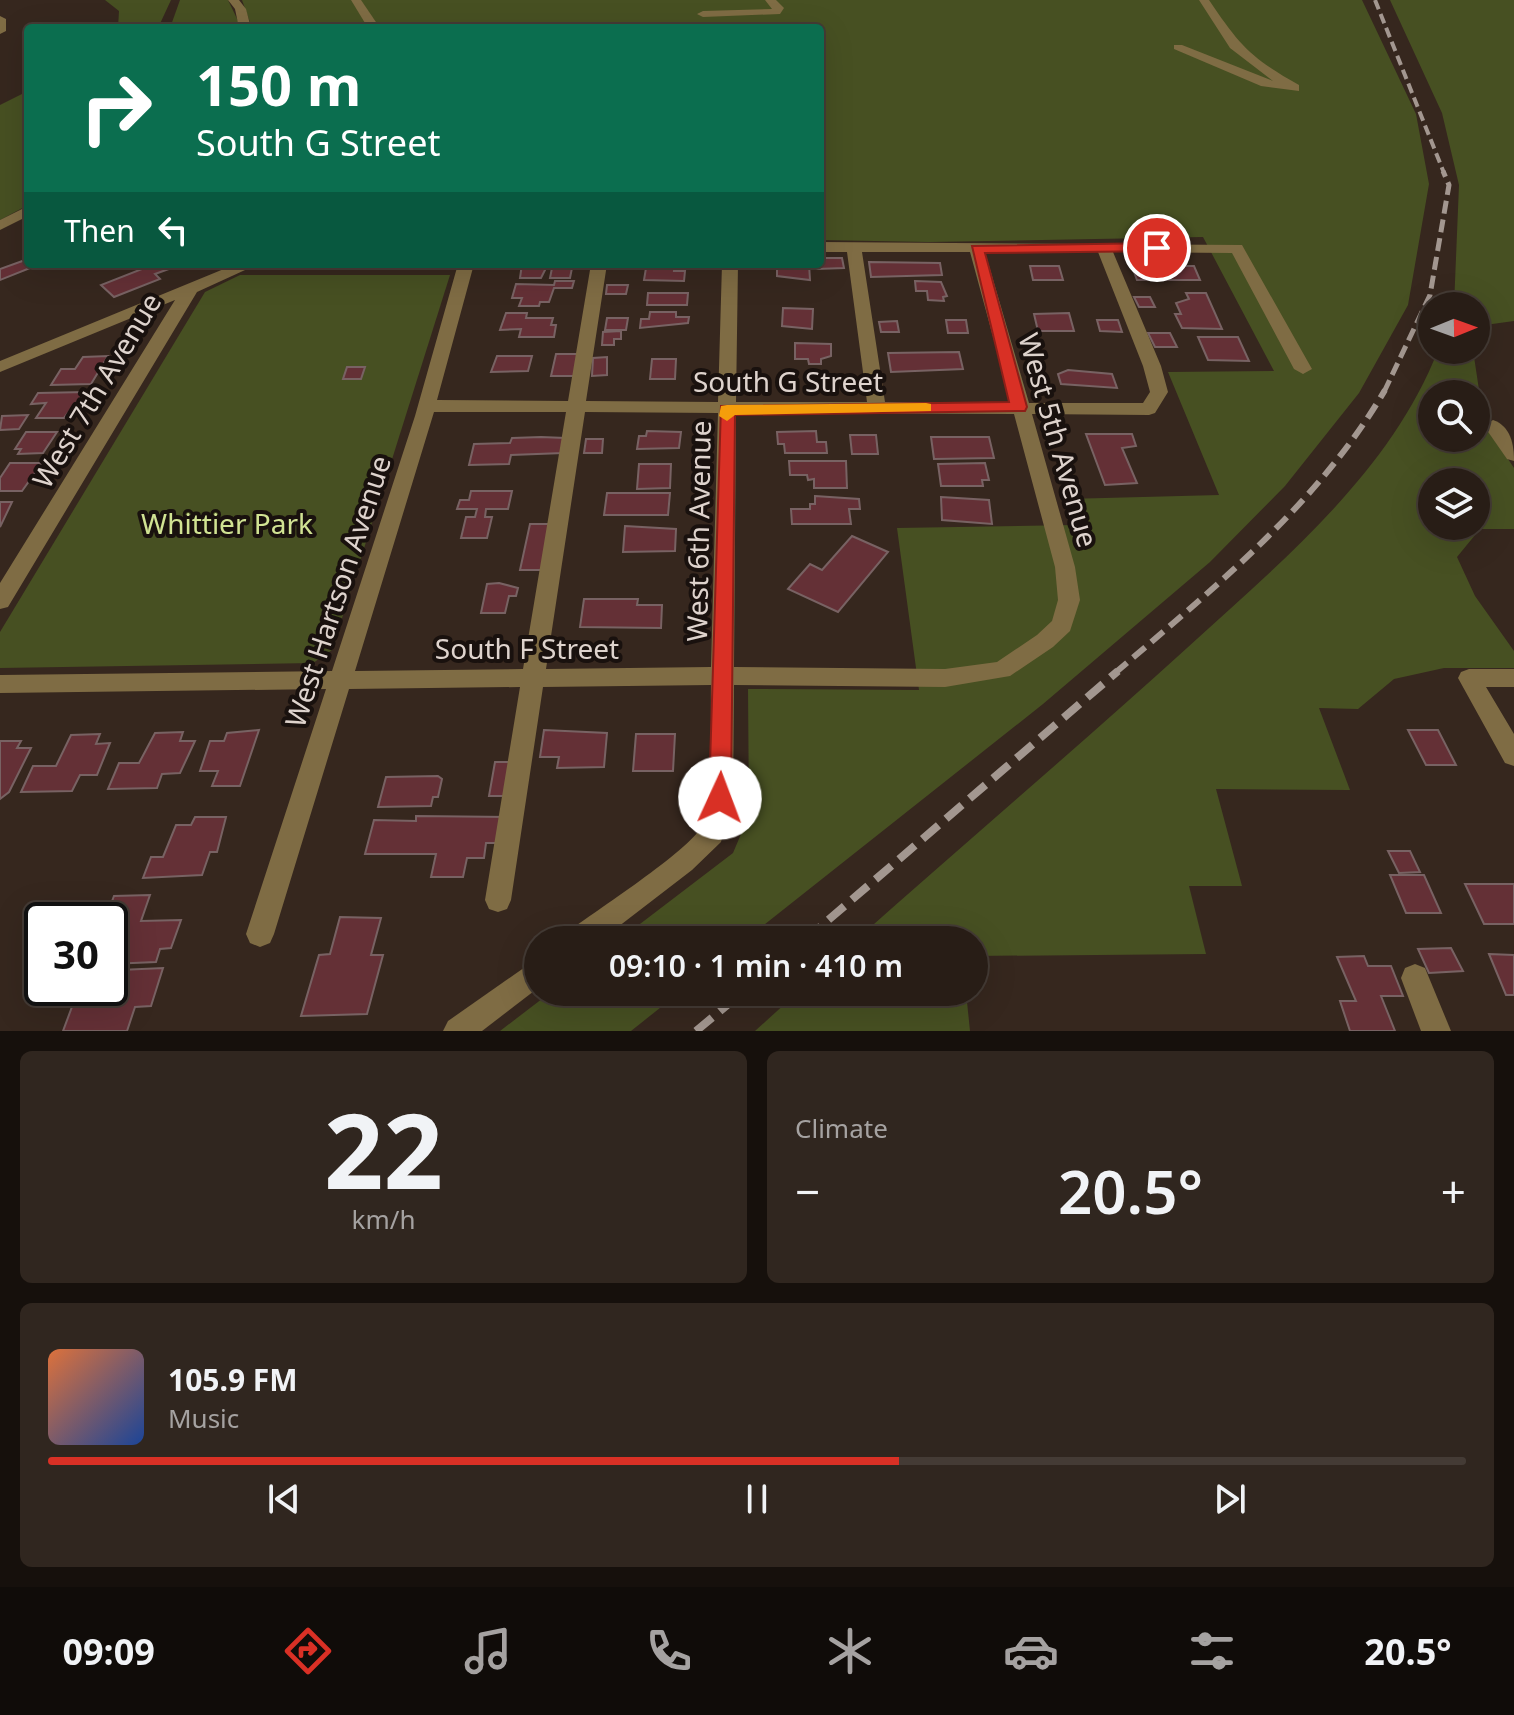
<!DOCTYPE html>
<html lang="en">
<head>
<meta charset="utf-8">
<style>
	body { margin:0; font-family:"Noto Sans",sans-serif; background:#30261f; color:#f1f3f6; height:100vh; display:flex; flex-direction:column; font-size:30px; white-space:nowrap }
	* { box-sizing:border-box; margin:0 }
	p { font-size:26px; color:#a5a2a1 }
	.icon { flex:none; width:44px; height:44px; fill:none; stroke:currentColor; stroke-width:2; stroke-linecap:round; stroke-linejoin:round }
	.map { position:relative; height:1031px; overflow:hidden }
	.drawer { display:flex; flex-direction:column; gap:20px; padding:20px; background:#16100c; flex:1 }
	.drawer>* { flex:none }
	.top-card { position:absolute; left:24px; top:24px; width:800px; height:244px; border-radius:8px; box-shadow:0 8px 32px #0002,0 0 0 2px #443b35; background:#0b6e4f; color:#fff; overflow:hidden }
	.needle { width:52px; rotate:89deg }
	.fabs { position:absolute; left:1418px; top:292px; display:grid; gap:16px }
	.fabs a { display:grid; place-items:center; width:72px; height:72px; border-radius:50%; background:#281d16; box-shadow:0 8px 32px #0002,0 0 0 2px #443b35; font-size:40px }
	.speed { position:absolute; left:24px; top:902px; display:flex; gap:16px; font-size:40px; font-weight:700; text-align:center }
	.speed>* { display:grid; place-content:center; width:104px; height:104px; border-radius:50%; background:#281d16; box-shadow:0 8px 32px #0002,0 0 0 2px #443b35; line-height:1 }
	.speed .limit { border:4px solid #111; border-radius:12px; background:#fff; color:#111 }
	.pin { position:absolute; display:grid; place-items:center; width:68px; height:68px; color:#fff; margin:-34px; border:4px solid #fff; border-radius:50%; box-shadow:0 2px 8px #0007 }
	.me { position:absolute; width:88px; margin:-44px; rotate:2deg; stroke-linejoin:round; filter:drop-shadow(0 0 6px #0008) }
	.turn { display:flex; align-items:center; gap:28px; height:168px; padding:0 40px; font-size:36px }
	.turn .icon { width:104px; height:104px; stroke-width:2.5 }
	.turn b { display:block; font-size:56px; line-height:68px }
	.then { display:flex; align-items:center; height:76px; padding:0 40px; background:#0003; gap:16px; font-size:30px }
	.big { font-size:60px; font-weight:600; line-height:1.1 }
	.drawer .tile { flex:1; display:flex; flex-direction:column; justify-content:center; gap:12px; min-width:0; padding:0 28px; border-radius:12px; background:#30261f }
	.drawer .dial { align-items:center; gap:0 }
	.dial b { font-size:104px; line-height:1 }
	.song { display:flex; align-items:center; gap:24px }
	.cover { width:96px; height:96px; border-radius:12px; background:linear-gradient(135deg,hsl(20 70% 55%),hsl(220 70% 35%)) }
	.played { height:8px; border-radius:4px; background:linear-gradient(90deg,#d93025 60%,#443b35 60%) }
	.keys { display:flex; justify-content:space-around; direction:ltr }
	.heat { display:flex; justify-content:space-between; align-items:center; font-size:44px; direction:ltr }
	.drawer .tiles { flex:1; display:grid; gap:20px; grid-template-columns:1fr 1fr }
	.tile:last-child { grid-column:span 2 }
	.trip { position:absolute; left:524px; top:926px; width:464px; height:80px; border-radius:40px; background:#281d16; box-shadow:0 8px 32px #0002,0 0 0 2px #443b35; font-weight:600; line-height:80px; text-align:center }
	.dock { display:flex; height:128px; justify-content:space-around; align-items:center; background:#100c09; color:#a5a2a1 }
	.dock .icon { width:56px; height:56px }
	.dock .current { color:#d93025 }
	.dock b { font-size:36px; color:#f1f3f6 }
	.map>svg:first-child { display:block }
</style>
</head>
<body>
<div class="map">
<svg width="1514" height="1031" viewBox="0 0 1514 1031">
	<rect width="100%" height="100%" fill="#36271e"/>
	<g fill="#475022" fill-rule="evenodd">
		<polygon points="105,0 171,0 158,28 118,28 119,11"/>
		<polygon points="180,0 228,0 241,27 170,28"/>
		<polygon points="242,0 1362,0 1416,114 1429,184 1408,305 1359,393 1285,486 1210,562 1043,704 745,940 619,940 733,853 749,815 748,689 919,690 897,528 1074,525 1066,499 1219,495 1168,372 1274,371 1203,237 929,242 820,240 820,28 252,28"/>
		<polygon points="1390,0 1514,0 1514,321 1485,325 1476,337 1476,306 1454,306 1459,185 1442,113"/>
		<polygon points="28,91 28,205 0,220 0,105"/>
		<polygon points="240,275 450,275 332,650 313,663 0,668 0,632 205,292"/>
		<path d="M1438 350H1473L1484 423 1514 468V529H1480L1457 557 1475 596 1514 651V668H1444L1394 679 1358 709 1319 708 1350 790 1216 789 1242 886H1189L1206 954 974 956V940H856C966 842 1078 747 1187 648 1281 562 1391 472 1438 350ZM1432 394H1476V438H1432ZM1432 482H1476V526H1432Z"/>
		<polygon points="551,992 680,992 631,1031 500,1031"/>
		<polygon points="798,992 966,992 970,1031 755,1031"/>
	</g>
	<g fill="#643036" stroke="#786263" stroke-width="2">
		<polygon points="820,258 842,258 844,268 817,269"/>
		<polygon points="28,259 28,264 40,264 0,280 0,269"/>
		<polygon points="869,262 940,263 942,275 871,277"/>
		<polygon points="522,264 554,264 548,264 541,278 520,278"/>
		<polygon points="641,264 675,264 674,271 685,271 684,281 644,280 646,268 640,268"/>
		<polygon points="777,264 809,264 810,280 777,276"/>
		<polygon points="152,265 169,269 155,274 160,279 114,297 101,285"/>
		<polygon points="1030,266 1059,266 1063,280 1033,280"/>
		<polygon points="1164,266 1194,266 1200,280 1137,280 1133,269 1165,269"/>
		<polygon points="552,268 572,268 570,278 550,278"/>
		<polygon points="555,281 574,281 572,288 554,288 549,302 540,302 539,306 519,306 522,298 512,298 516,284 554,285"/>
		<polygon points="915,281 941,282 947,296 943,297 944,301 928,300 927,291 916,291"/>
		<polygon points="607,285 628,285 626,294 606,294"/>
		<polygon points="648,293 688,293 687,305 647,305"/>
		<polygon points="1186,293 1206,293 1222,329 1182,328 1175,314 1181,314 1176,303 1189,299"/>
		<polygon points="1134,297 1150,297 1155,307 1139,307"/>
		<polygon points="783,308 813,309 812,329 782,326"/>
		<polygon points="650,312 676,312 676,317 689,317 688,323 640,328 641,319 649,319"/>
		<polygon points="506,313 527,313 526,318 553,318 551,325 556,325 554,337 519,337 521,329 500,330"/>
		<polygon points="1069,313 1074,331 1038,331 1034,314"/>
		<polygon points="607,318 628,318 626,330 605,330"/>
		<polygon points="946,320 966,320 968,333 948,333"/>
		<polygon points="1097,320 1118,320 1122,332 1100,331"/>
		<polygon points="897,321 899,332 881,332 879,322"/>
		<polygon points="621,331 621,339 614,339 614,345 602,345 603,332"/>
		<polygon points="1148,333 1170,333 1177,347 1155,347"/>
		<polygon points="1198,337 1238,337 1249,361 1208,360"/>
		<polygon points="795,343 831,344 831,356 821,359 821,364 809,364 808,359 795,359"/>
		<polygon points="959,352 963,369 891,372 888,353"/>
		<polygon points="556,354 580,354 575,376 551,376"/>
		<polygon points="108,356 91,384 51,385 61,369 75,369 83,357"/>
		<polygon points="497,356 532,356 528,371 491,372"/>
		<polygon points="607,357 607,375 592,376 593,358"/>
		<polygon points="652,359 676,359 675,379 650,379"/>
		<polygon points="347,367 365,367 361,379 343,379"/>
		<polygon points="1068,370 1112,374 1117,388 1061,384 1058,374"/>
		<polygon points="85,392 64,418 36,418 46,403 31,404 38,393"/>
		<polygon points="28,415 19,429 0,430 2,416"/>
		<polygon points="647,431 681,432 679,448 637,449 639,436 646,436"/>
		<polygon points="816,431 817,442 826,442 827,453 785,453 784,444 778,444 777,432"/>
		<polygon points="26,432 57,432 43,453 18,454 21,449 15,449"/>
		<polygon points="1086,434 1132,434 1136,446 1122,448 1137,483 1105,485"/>
		<polygon points="850,435 876,435 878,454 852,454"/>
		<polygon points="931,437 989,437 994,458 934,459"/>
		<polygon points="512,438 541,437 565,438 563,453 511,455 509,464 469,465 474,444 510,443"/>
		<polygon points="586,439 603,439 602,453 584,453"/>
		<polygon points="789,461 846,461 847,488 814,488 814,479 808,480 807,475 790,475"/>
		<polygon points="10,463 42,463 22,491 0,491 0,478"/>
		<polygon points="985,463 989,480 982,480 983,486 941,486 938,464"/>
		<polygon points="639,464 671,464 670,488 637,489"/>
		<polygon points="471,491 512,491 508,509 486,509 485,517 492,517 487,538 461,538 466,517 475,517 477,509 457,509 460,500 469,500"/>
		<polygon points="607,493 670,493 668,515 604,515"/>
		<polygon points="815,496 859,499 860,509 849,509 851,524 792,524 791,509 810,509 810,504 815,504"/>
		<polygon points="941,497 989,500 992,524 942,520"/>
		<polygon points="0,502 12,502 0,527"/>
		<polygon points="530,524 553,524 544,570 520,570"/>
		<polygon points="625,526 676,529 675,551 623,552"/>
		<polygon points="852,536 888,552 838,612 788,589 810,564 822,570"/>
		<polygon points="499,583 518,588 516,596 509,596 505,613 481,613 487,584"/>
		<polygon points="584,599 638,599 637,605 662,605 661,628 580,627"/>
		<polygon points="259,730 240,786 212,786 218,771 200,771 210,741 224,741 227,733"/>
		<polygon points="544,730 607,733 604,767 557,768 559,757 540,757"/>
		<polygon points="1408,730 1438,730 1456,765 1426,765"/>
		<polygon points="183,732 180,741 195,741 180,773 162,774 157,788 108,789 119,763 139,763 155,733"/>
		<polygon points="100,734 96,744 110,743 97,775 80,775 72,791 21,792 33,766 56,766 71,735"/>
		<polygon points="636,734 675,734 673,771 633,771"/>
		<polygon points="0,741 21,741 17,748 31,748 9,792 0,799"/>
		<polygon points="495,762 513,762 508,796 489,796"/>
		<polygon points="438,776 442,779 438,797 433,797 431,806 378,807 386,777"/>
		<polygon points="416,816 510,817 505,843 486,843 484,858 467,858 463,877 431,877 436,854 365,854 374,820 416,821"/>
		<polygon points="195,817 226,817 217,852 210,852 202,875 143,878 151,857 163,857 176,825 191,825"/>
		<polygon points="1388,851 1410,851 1420,872 1399,873"/>
		<polygon points="1390,875 1424,875 1441,913 1406,913"/>
		<polygon points="1465,884 1514,884 1514,924 1484,924"/>
		<polygon points="150,895 141,921 181,920 171,948 160,949 156,962 110,964 110,920 105,920 114,896"/>
		<polygon points="340,917 381,918 371,955 383,955 367,1014 301,1016 319,955 330,954"/>
		<polygon points="1451,948 1463,971 1429,973 1418,949"/>
		<polygon points="1489,954 1514,955 1514,995 1506,995"/>
		<polygon points="1364,956 1368,966 1391,966 1403,996 1381,996 1395,1031 1350,1031 1340,1001 1356,1001 1337,957"/>
		<polygon points="163,968 151,1006 135,1007 127,1031 63,1031 79,988 110,988 120,970"/>
	</g>
	<g fill="none" stroke-linecap="round" stroke-linejoin="round">
		<g fill="#7f6c44" fill-rule="evenodd">
			<polygon points="228,0 239,0 246,9 251,28 239,28 235,9"/>
			<polygon points="351,0 361,0 380,28 368,28"/>
			<polygon points="765,0 776,0 784,8 780,14 703,17 697,14 703,11 772,9"/>
			<path d="M1199 0H1209C1240 46 1251 58 1299 85V91L1261 86 1174 49V45H1182L1273 81 1230 48Z"/>
			<polygon points="0,16 6,19 6,31 0,34"/>
			<polygon points="28,206 28,216 0,230 0,220"/>
			<path d="M820 242 1242 245 1312 369 1303 374 1294 369 1232 253 1113 252 1161 366 1168 392 1155 413 1149 415 1032 414 1075 567 1080 600 1070 631 1053 647 1010 676 945 687 734 685 733 798 721 842 692 870 601 940H565L569 931C594 912 690 850 701 827 715 799 710 719 711 685L543 687 511 900 507 909 498 912 489 909 485 900 520 687 349 689 274 934 270 943 260 947 250 943 246 934 326 689 0 693V675L332 671 415 416 458 264H474L437 400 568 401 591 264H607L586 401 718 402 722 264H738L736 402H867L847 252H820ZM862 252H970L1011 403 885 402ZM985 252H1098L1143 366 1150 392 1143 403H1029ZM434 412H566L523 669 355 671ZM585 412 718 413 711 667 546 669ZM736 413 1014 414 1055 567 1058 600 1052 621 1037 635 997 662 945 669 734 667Z"/>
			<polygon points="236,264 258,264 197,292 8,607 0,609 0,583 175,300 0,372 0,361"/>
			<path d="M1493 420C1511 426 1514 445 1514 461L1507 459 1484 426Z"/>
			<polygon points="1469,669 1514,669 1514,687 1486,687 1514,734 1514,766 1505,763 1458,678 1461,672"/>
			<polygon points="538,958 538,988 482,1031 443,1031 448,1021"/>
			<polygon points="1415,964 1425,968 1451,1031 1421,1031 1401,978 1405,968"/>
		</g>
		<polyline stroke="#a39790" stroke-width="4" stroke-dasharray="10 5" stroke-linecap="butt" points="1375,0 1444,173"/>
		<polyline stroke="#a39790" stroke-width="5" stroke-dasharray="13 6" stroke-linecap="butt" points="1384,392 1430,295 1449,185 1443,171"/>
		<path stroke="#a39790" stroke-width="6" stroke-dasharray="16 8" stroke-linecap="butt" d="M1115 673C1213 589 1319 503 1385 390"/>
		<g stroke="#a39790" stroke-width="8" stroke-dasharray="21 10" stroke-linecap="butt">
			<polyline points="805,940 1118,671"/>
			<polyline points="696,1031 743,992"/>
		</g>
	</g>
	<polygon fill="#d93025" stroke="#8d1f18" stroke-width="2" points="1157,243 1162,245 1162,251 985,253 1027,407 1025,411 735,415 731,798 728,805 720,808 712,805 709,798 721,406 1009,402 972,246"/>
	<polygon fill="#f59e0b" points="926,403 931,404 931,411 735,415 727,421 719,416 721,406 727,405"/>
	<g text-anchor="middle" dominant-baseline="central" stroke-width="8" stroke-linejoin="round" paint-order="stroke">
		<g font-size="28" fill="#ded3cd" stroke="#19110e">
			<text x="788" y="381">South G Street</text>
			<text transform="translate(96 390) rotate(-59)">West 7th Avenue</text>
			<text transform="translate(1059 440) rotate(74)">West 5th Avenue</text>
			<text transform="translate(698 531) rotate(-89)">West 6th Avenue</text>
			<text transform="translate(337 591) rotate(-72)">West Hartson Avenue</text>
			<text x="527" y="648">South F Street</text>
		</g>
		<g font-size="28" fill="#d1e393" stroke="#19110e">
			<text x="227" y="523">Whittier Park</text>
		</g>
	</g>
</svg>
<div class="fabs">
<a><svg class="needle" viewBox="-14 -14 28 28"><path d="M0-13l5 13h-10z" fill="#e53935"/><path d="M0 13l5-13h-10z" fill="#a5a2a1"/></svg></a>
<a><svg class="icon" aria-label="search" viewBox="0 0 24 24"><circle cx="10" cy="10" r="6"/><path d="M15 15l6 6"/></svg></a>
<a><svg class="icon" aria-label="layers" viewBox="0 0 24 24"><path d="M12 4l9 5-9 5-9-5zM3 14l9 5 9-5"/></svg></a>
</div>
<div class="speed"><div class="limit">30</div></div>
<div class="pin" style="left:1157px;top:248px;background:#d93025"><svg class="icon" aria-label="arrive" viewBox="0 0 24 24"><path d="M6 21V4h12l-3 4 3 4H6"/></svg></div>
<svg class="me" style="left:720px;top:798px" viewBox="-20 -20 40 40"><circle r="19" fill="#fff"/><path d="M0-13L10 11 0 6-10 11z" fill="#d93025"/></svg>
<div class="trip">09:10 · 1 min · 410 m</div>
<div class="top-card">
<div class="turn"><svg class="icon" aria-label="right" viewBox="0 0 24 24"><path d="M7 20v-9h11M14 6l5 5-5 5"/></svg><div><b>150 m</b>South G Street</div></div>
<div class="then">Then<svg class="icon" aria-label="left" viewBox="0 0 24 24"><path d="M17 20v-9H6M10 6l-5 5 5 5"/></svg></div>
</div>
</div>
<section class="drawer">
<div class="tiles">
<div class="tile dial"><b>22</b><p>km/h</p></div>
<div class="tile"><p>Climate</p>
<div class="heat"><a>−</a><b class="big">20.5°</b><a>+</a></div>
</div>
<div class="tile">
<div class="song"><i class="cover"></i><div><b>105.9 FM</b><p>Music</p></div></div>
<div class="played"></div>
<div class="keys"><svg class="icon" aria-label="previous" viewBox="0 0 24 24"><path d="M18 5L8 12l10 7zM5 5v14"/></svg><svg class="icon" aria-label="pause" viewBox="0 0 24 24"><path d="M8 5v14M16 5v14"/></svg><svg class="icon" aria-label="next" viewBox="0 0 24 24"><path d="M6 5l10 7-10 7zM19 5v14"/></svg></div>
</div>
</div>
</section>
<nav class="dock">
<b>09:09</b>
<svg class="icon current" aria-label="directions" viewBox="0 0 24 24"><path d="M12 3l9 9-9 9-9-9zM9 14v-3h6M13 9l2 2-2 2"/></svg>
<svg class="icon" aria-label="music" viewBox="0 0 24 24"><path d="M9 18V5l10-2v13"/><circle cx="6" cy="18" r="3"/><circle cx="16" cy="16" r="3"/></svg>
<svg class="icon" aria-label="phone" viewBox="0 0 24 24"><path d="M5 4h4l2 5-3 2q2 4 5 5l2-3 5 2v4C11 20 4 13 5 4z"/></svg>
<svg class="icon" aria-label="climate" viewBox="0 0 24 24"><path d="M12 3v18M4 7l16 10M4 17L20 7"/></svg>
<svg class="icon" aria-label="car" viewBox="0 0 24 24"><path d="M5 17H2v-5l4-1 3-4h7l3 4 3 1v5h-3M9 17h6M6 11h13"/><circle cx="7" cy="17" r="2"/><circle cx="17" cy="17" r="2"/></svg>
<svg class="icon" aria-label="filters" viewBox="0 0 24 24"><path d="M4 7h16M4 17h16"/><circle cx="9" cy="7" r="2"/><circle cx="15" cy="17" r="2"/></svg>
<b>20.5°</b>
</nav>
</body>
</html>
